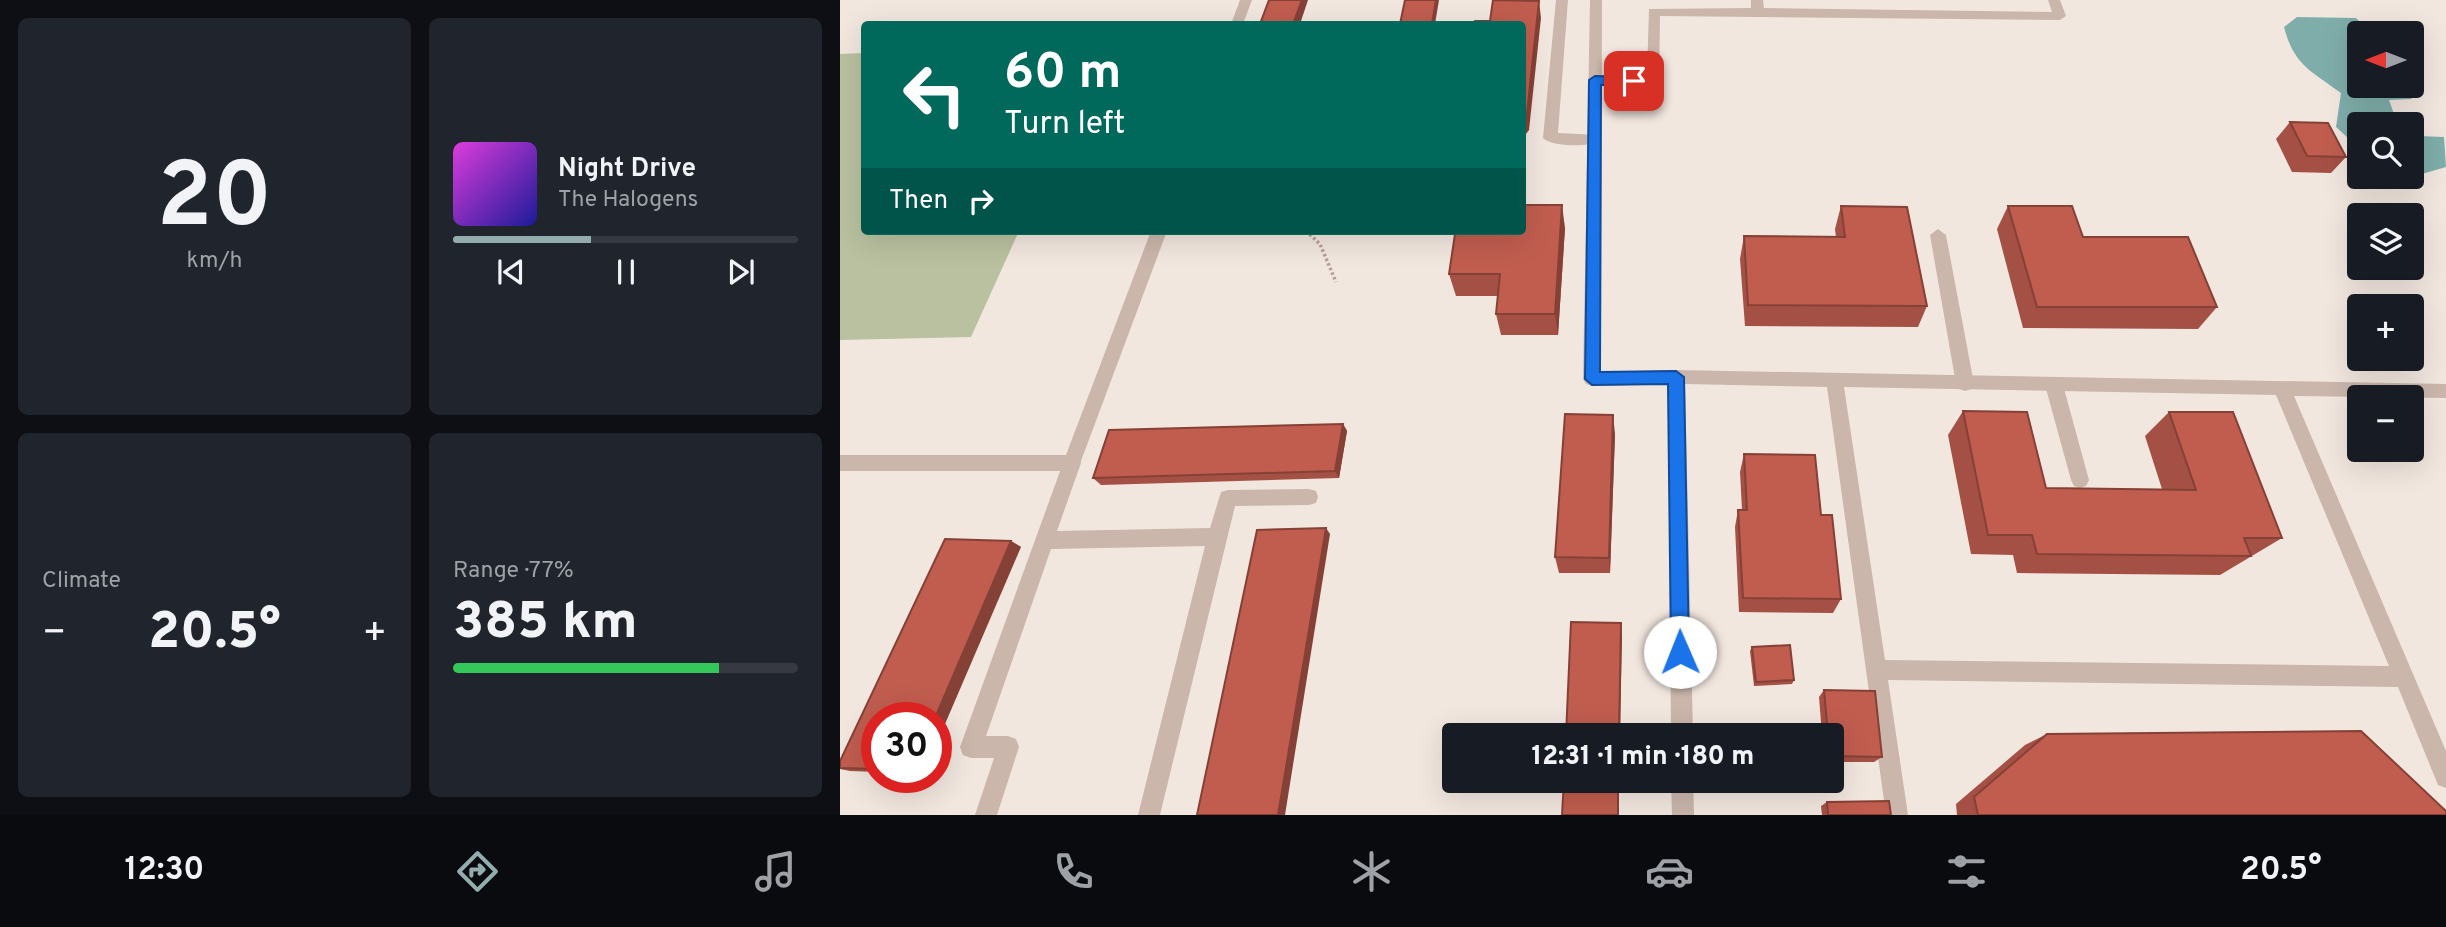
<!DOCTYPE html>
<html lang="en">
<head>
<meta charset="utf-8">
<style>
	body { margin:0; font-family:Overpass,sans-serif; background:#20242c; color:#f1f3f6; height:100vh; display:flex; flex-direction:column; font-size:26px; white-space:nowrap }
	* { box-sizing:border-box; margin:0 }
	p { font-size:23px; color:#9ea1a6 }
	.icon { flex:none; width:38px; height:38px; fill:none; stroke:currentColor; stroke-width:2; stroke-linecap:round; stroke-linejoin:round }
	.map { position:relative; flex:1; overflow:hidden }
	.panel { display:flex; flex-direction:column; gap:18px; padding:18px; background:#0d0f14; width:840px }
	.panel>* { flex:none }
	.top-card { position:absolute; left:21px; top:21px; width:665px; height:214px; border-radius:7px; box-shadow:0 7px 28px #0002; background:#00695c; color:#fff; overflow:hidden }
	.needle { width:46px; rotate:270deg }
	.tools { position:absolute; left:1507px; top:21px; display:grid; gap:14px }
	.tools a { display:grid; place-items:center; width:77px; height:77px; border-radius:7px; background:#171b24; box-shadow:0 7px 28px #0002; font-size:35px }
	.speed { position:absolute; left:21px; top:702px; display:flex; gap:14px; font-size:35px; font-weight:700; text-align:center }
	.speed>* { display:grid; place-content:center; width:91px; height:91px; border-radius:50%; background:#171b24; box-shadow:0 7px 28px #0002; line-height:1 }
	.speed .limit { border:10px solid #d22; background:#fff; color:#111 }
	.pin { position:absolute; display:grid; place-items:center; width:60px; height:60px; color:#fff; margin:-30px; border-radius:14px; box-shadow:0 4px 10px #0006 }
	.me { position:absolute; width:77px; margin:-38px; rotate:359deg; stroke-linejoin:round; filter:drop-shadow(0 0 5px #0008) }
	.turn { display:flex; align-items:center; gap:24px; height:147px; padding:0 28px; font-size:32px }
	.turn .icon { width:91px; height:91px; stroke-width:2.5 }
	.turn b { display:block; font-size:49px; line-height:60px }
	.then { display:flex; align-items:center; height:66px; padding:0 28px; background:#0003; gap:14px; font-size:26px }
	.big { font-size:52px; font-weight:800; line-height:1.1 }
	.panel .card { flex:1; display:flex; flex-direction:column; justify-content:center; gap:10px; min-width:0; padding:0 24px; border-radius:10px; background:#20242c }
	.panel .dial { align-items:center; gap:0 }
	.dial b { font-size:91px; line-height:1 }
	.song { display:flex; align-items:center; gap:21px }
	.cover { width:84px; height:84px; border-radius:10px; background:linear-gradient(135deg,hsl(300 70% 55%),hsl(240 70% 35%)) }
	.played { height:7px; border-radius:4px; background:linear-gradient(90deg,#93adae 40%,#363941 40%) }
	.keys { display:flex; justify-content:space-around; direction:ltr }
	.heat { display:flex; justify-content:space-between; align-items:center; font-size:38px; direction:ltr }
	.charge { height:10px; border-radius:5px; background:linear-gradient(90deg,#34c759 77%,#363941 0) }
	.panel .tiles { flex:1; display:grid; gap:18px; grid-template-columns:repeat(2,1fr) }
	.trip { position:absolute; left:602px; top:723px; width:402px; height:70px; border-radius:7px; background:#171b24; box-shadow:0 7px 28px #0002; font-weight:800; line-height:70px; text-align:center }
	.dock { display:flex; height:112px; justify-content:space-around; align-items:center; background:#090b0e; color:#9ea1a6 }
	.dock .icon { width:49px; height:49px }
	.dock .current { color:#93adae }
	.dock b { font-size:32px; color:#f1f3f6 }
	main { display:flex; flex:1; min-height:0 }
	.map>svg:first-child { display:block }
</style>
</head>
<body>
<main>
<section class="panel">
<div class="tiles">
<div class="card dial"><b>20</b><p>km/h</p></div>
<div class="card">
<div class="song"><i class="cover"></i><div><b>Night Drive</b><p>The Halogens</p></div></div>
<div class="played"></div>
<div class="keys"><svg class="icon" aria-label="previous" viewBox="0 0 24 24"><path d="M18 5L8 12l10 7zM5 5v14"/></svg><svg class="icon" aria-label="pause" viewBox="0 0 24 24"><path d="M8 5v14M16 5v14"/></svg><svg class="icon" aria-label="next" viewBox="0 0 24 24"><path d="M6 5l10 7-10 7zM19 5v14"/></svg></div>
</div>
<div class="card"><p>Climate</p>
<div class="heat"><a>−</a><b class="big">20.5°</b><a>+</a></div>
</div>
<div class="card"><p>Range · 77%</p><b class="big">385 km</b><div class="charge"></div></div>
</div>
</section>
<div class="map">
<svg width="1606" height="815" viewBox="0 0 1606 815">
	<rect width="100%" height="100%" fill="#f2e7df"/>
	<polygon fill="#b9c1a0" points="24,53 24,231 179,231 131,337 0,340 0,54"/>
	<g fill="#7faeaa">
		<path d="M1457 17 1516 18 1532 33H1519V39L1511 41 1510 55 1519 65V86H1563L1572 99 1549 100 1555 117 1562 124H1519V148L1496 127 1501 93C1470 70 1454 65 1444 27Z"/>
		<polygon points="1572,132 1578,136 1604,137 1606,167 1568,178 1565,177 1572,177"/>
	</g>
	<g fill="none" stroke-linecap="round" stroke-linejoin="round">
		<polyline stroke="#b69f96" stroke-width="3.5" stroke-dasharray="2.5 2.5" stroke-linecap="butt" points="466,231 480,244 496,282"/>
		<g fill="#cab6ab" fill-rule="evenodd">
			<path d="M716 0H728L718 133 759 135 761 139C752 148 712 147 703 138Z"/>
			<polygon points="911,0 923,0 924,8 1212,12 1208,0 1220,0 1226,16 1220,20 820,16 819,84 755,86 748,81 755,76 807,76 809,9 911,8"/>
			<polygon points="1098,229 1106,235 1134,384 1131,389 1125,391 1119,389 1116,384 1090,235"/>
			<polygon points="1214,378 1220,380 1223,385 1249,480 1246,486 1240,488 1234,486 1231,480 1205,385 1208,380"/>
			<polygon points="232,455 238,457 241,463 217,531 370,528 381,492 388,490 469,489 476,491 478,497 476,503 469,505 395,506 320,815 298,815 365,546 211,549 146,736 168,736 176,739 179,747 157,815 135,815 154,758 131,758 123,755 120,747 223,463 226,457"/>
		</g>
		<g fill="#cab6ab" fill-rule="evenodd">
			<polygon points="400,0 412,0 403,24 391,24"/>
			<path d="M750 0H762L761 372 836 370 1606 384V398L1454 396 1606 751V788L1598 785 1558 687 1048 680 1068 815H1046L987 387 845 384 853 735H831L828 384 752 386 746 384 743 379ZM1004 387 1436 395 1549 666 1045 660Z"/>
			<polygon points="311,231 327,231 238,469 232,471 0,471 0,455 226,455"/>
			<polygon points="831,780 853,780 854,815 832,815"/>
		</g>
	</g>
	<g fill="#a55044">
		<polygon points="1450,122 1506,157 1491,173 1452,172 1436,139"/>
		<polygon points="1001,206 1087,306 1078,327 905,326 900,259 904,236 996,237 995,229"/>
		<polygon points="1168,206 1243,237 1377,307 1358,329 1183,328 1157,229"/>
		<polygon points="725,228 718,335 661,335 656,314 658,296 616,296 609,274 666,234"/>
		<polygon points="1123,411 1206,488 1322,489 1305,436 1329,412 1442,538 1380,575 1177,573 1173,555 1131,554 1108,435"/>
		<polygon points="503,424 507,431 499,478 261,485 253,478"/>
		<polygon points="775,434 770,573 719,573 715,557"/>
		<polygon points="904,454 981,515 1001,599 993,613 899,612 895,527 898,510 902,510 900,472"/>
		<polygon points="171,541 181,547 37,718 37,772 10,771 0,769 0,761"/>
		<polygon points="912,647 954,680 952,684 914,686 910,651"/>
		<polygon points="984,690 1042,757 1034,762 992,762 992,735 982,735 979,697"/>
		<polygon points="1207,734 1606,815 1117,815 1116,804 1185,745"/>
		<polygon points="987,802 1051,815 982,815 981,806"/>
	</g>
	<g fill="#864137">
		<polygon points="462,0 468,0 460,24 453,24"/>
		<polygon points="596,0 599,0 595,24 592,24"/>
		<polygon points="699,1 701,18 689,130 682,139 682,119"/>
		<polygon points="722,205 725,228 718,335 715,314"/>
		<polygon points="773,415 775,434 770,573 769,558"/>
		<polygon points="503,424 507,431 499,478 495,471"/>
		<polygon points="486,528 490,534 445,815 438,815"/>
		<polygon points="171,541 181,547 96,745 96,718 95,718"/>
		<polygon points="781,623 782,636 780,735 779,735"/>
		<rect x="778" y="780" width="1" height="35"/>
	</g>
	<g fill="#c05d4f" stroke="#864137" stroke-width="2">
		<polygon points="429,0 462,0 453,24 420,24"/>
		<polygon points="565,0 596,0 592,24 560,24"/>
		<polygon points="653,0 699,1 687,113 682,119 682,24 634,24 635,21 650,21"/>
		<polygon points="1450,122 1488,123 1506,157 1467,156"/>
		<polygon points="682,205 722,205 715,314 656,314 660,274 609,274 615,234 666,234 666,231 682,231"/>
		<polygon points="1001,206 1067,207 1087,306 908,305 904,236 1005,237"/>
		<polygon points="1168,206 1232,206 1243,237 1348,237 1377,307 1197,307"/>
		<polygon points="1123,411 1187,412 1206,488 1356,490 1329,412 1393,412 1442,538 1404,538 1411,556 1197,554 1192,535 1148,535"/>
		<polygon points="725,414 773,415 769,558 715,557"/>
		<polygon points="503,424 495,471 253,478 269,430"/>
		<polygon points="904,454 975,455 981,515 992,515 1001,599 903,598 898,510 907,510"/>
		<polygon points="486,528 438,815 357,815 417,530"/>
		<polygon points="105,539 171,541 95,718 37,718 37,769 0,768 0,761"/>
		<polygon points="731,622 781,623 779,735 726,735"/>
		<polygon points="950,645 954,680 916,682 912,647"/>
		<polygon points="984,690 1035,691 1042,757 992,756 992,735 988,735"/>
		<polygon points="1521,731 1606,811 1606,815 1138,815 1134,797 1207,734"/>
		<polygon points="724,780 778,780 778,815 722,815"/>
		<polygon points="1049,801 1051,815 988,815 987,802"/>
	</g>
	<polygon fill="#1a73e8" stroke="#114b97" stroke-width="2" points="755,76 794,77 800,81 794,85 761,85 760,372 836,371 844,377 849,652 847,659 840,662 834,659 831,652 828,384 752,385 745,379 749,80"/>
</svg>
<div class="tools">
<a><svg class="needle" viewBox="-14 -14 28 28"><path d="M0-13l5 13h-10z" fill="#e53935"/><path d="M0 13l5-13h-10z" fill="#9ea1a6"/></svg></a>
<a><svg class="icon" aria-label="search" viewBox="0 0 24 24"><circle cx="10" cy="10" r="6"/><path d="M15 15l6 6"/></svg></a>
<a><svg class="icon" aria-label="layers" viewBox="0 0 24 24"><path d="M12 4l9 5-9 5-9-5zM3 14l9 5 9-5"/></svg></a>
<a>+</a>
<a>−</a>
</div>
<div class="speed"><div class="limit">30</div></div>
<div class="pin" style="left:794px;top:81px;background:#d93025"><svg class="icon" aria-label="arrive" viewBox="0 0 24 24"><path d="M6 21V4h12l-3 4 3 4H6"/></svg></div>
<svg class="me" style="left:840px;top:652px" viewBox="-20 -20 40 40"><circle r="19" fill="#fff"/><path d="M0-13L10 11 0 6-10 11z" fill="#1a73e8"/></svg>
<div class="trip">12:31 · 1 min · 180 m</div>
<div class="top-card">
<div class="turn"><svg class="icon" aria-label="left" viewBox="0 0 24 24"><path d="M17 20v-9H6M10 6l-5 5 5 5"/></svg><div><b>60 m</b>Turn left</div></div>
<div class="then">Then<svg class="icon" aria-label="right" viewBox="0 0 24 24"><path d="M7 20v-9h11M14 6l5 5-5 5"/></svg></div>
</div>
</div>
</main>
<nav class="dock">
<b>12:30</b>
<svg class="icon current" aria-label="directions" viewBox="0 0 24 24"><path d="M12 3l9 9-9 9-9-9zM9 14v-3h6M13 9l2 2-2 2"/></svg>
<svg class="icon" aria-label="music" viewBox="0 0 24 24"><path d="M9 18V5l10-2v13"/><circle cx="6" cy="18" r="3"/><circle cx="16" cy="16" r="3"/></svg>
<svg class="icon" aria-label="phone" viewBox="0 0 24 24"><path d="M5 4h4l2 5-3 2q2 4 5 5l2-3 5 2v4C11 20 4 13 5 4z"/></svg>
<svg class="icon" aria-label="climate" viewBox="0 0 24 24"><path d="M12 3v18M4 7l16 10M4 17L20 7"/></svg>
<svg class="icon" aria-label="car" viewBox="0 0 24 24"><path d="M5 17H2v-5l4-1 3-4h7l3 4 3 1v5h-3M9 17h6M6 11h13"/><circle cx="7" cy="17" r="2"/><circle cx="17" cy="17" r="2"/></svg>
<svg class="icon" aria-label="filters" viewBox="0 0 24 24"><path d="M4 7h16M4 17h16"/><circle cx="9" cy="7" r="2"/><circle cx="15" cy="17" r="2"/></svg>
<b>20.5°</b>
</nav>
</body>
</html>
